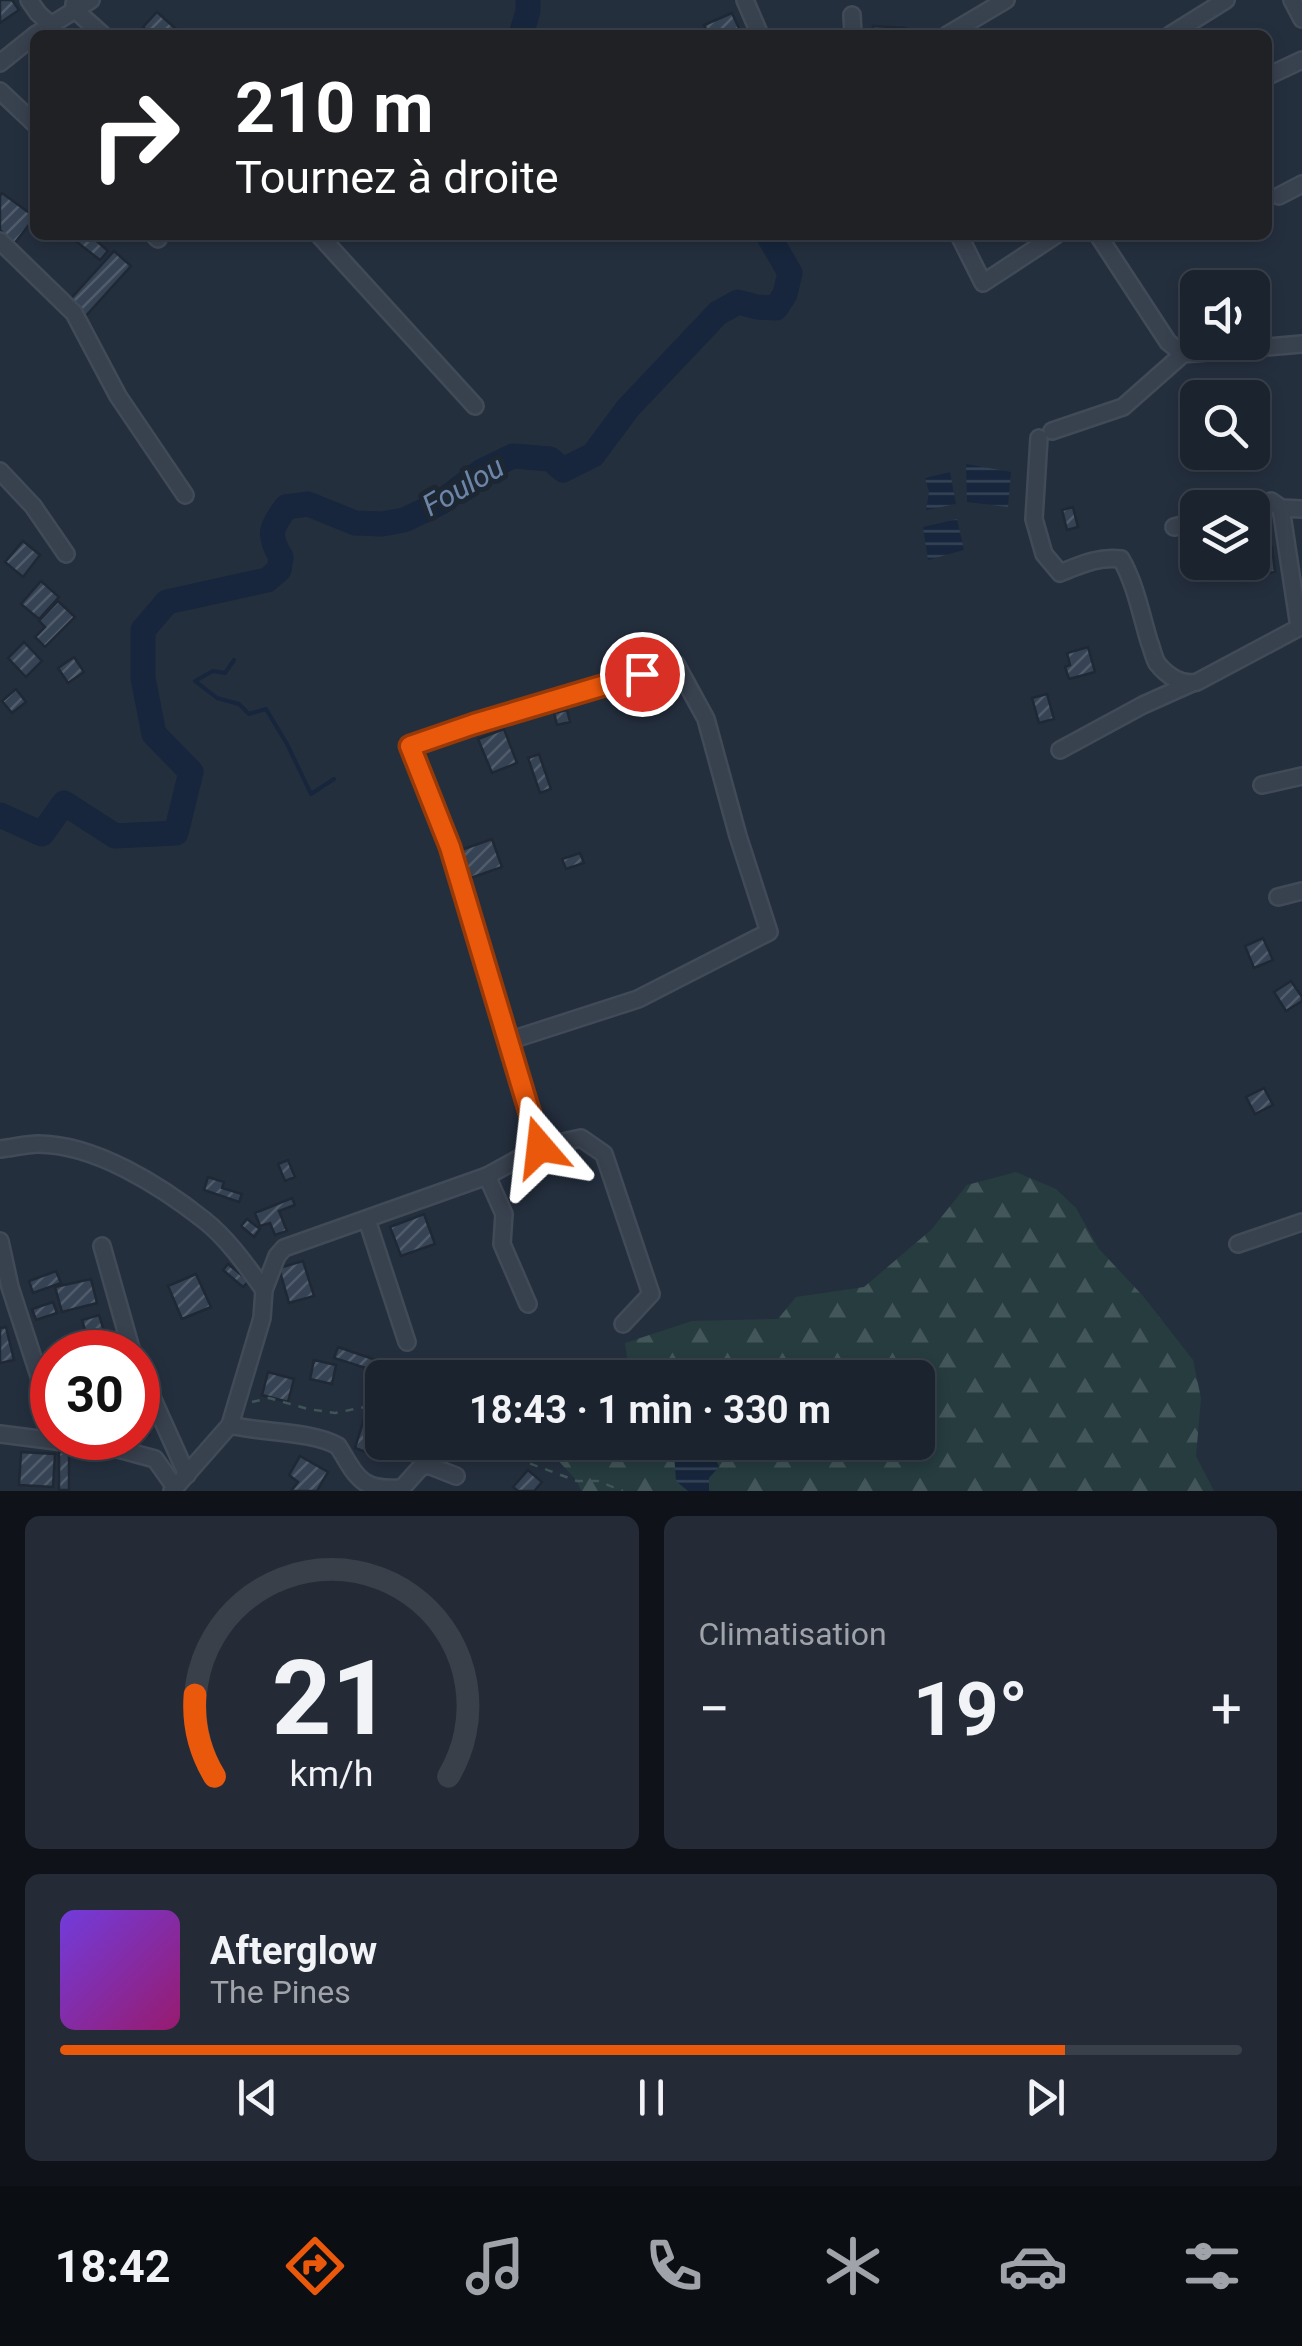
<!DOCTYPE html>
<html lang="fr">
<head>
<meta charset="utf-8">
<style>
	body { margin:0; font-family:Roboto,sans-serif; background:#242b36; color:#f1f3f6; height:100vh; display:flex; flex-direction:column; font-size:38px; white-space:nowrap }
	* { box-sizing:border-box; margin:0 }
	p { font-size:32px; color:#a0a4aa }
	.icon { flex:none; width:55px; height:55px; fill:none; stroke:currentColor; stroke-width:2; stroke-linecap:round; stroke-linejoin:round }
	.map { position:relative; height:1491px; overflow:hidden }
	.panel { display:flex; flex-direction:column; gap:25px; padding:25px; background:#0f1319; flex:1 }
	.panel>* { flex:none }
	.banner { position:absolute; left:30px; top:30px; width:1242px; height:210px; border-radius:15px; box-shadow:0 5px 15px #0003,0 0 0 2px #39404a; background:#202124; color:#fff; overflow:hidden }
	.fabs { position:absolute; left:1180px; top:270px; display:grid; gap:20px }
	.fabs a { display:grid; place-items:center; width:90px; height:90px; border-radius:15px; background:#1b232e; box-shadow:0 5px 15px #0003,0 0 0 2px #39404a; font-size:50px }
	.speed { position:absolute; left:30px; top:1330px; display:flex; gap:20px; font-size:50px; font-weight:700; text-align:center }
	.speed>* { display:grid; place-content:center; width:130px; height:130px; border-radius:50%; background:#1b232e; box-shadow:0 5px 15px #0003,0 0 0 2px #39404a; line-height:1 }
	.speed .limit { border:15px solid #d22; background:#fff; color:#111 }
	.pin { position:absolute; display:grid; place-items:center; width:85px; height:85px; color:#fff; margin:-42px; border:5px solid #fff; border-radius:50%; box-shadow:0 2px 10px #0007 }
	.me { position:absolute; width:110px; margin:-55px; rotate:343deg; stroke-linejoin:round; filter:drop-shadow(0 0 8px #0008) }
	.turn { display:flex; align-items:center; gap:35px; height:210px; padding:0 40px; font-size:45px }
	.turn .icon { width:130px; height:130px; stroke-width:2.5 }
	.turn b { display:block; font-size:70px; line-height:85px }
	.big { font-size:75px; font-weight:700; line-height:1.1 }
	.panel .tile { flex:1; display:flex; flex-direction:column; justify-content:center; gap:15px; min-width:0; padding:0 35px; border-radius:15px; background:#242b36 }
	.panel .dial { align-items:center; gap:0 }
	.dial svg { height:260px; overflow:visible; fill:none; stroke:#39404a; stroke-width:7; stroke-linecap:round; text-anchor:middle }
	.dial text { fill:#f1f3f6; stroke:none }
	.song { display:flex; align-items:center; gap:30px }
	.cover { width:120px; height:120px; border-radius:15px; background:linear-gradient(135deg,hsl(260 70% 55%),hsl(320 70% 35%)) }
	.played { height:10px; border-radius:5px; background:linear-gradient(90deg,#ea580c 85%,#39404a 85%) }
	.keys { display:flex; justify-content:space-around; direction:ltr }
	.heat { display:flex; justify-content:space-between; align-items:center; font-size:55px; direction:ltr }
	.panel .tiles { flex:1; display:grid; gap:25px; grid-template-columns:1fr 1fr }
	.tile:last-child { grid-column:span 2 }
	.trip { position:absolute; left:365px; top:1360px; width:570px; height:100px; border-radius:15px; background:#1b232e; box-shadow:0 5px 15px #0003,0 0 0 2px #39404a; font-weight:700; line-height:100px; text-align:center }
	.tab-bar { display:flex; height:160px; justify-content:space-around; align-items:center; background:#0b0e12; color:#a0a4aa }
	.tab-bar .icon { width:70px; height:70px }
	.tab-bar .active { color:#ea580c }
	.tab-bar b { font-size:45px; color:#f1f3f6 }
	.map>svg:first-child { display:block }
</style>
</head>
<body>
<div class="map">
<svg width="1302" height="1491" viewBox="0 0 1302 1491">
	<defs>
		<pattern id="forest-firs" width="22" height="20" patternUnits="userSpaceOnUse" patternTransform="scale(2.5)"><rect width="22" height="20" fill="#263c3f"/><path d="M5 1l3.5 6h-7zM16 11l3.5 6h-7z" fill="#435659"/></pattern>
		<pattern id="water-rules" width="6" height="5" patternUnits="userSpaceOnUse" patternTransform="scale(2.5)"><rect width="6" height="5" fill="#17263c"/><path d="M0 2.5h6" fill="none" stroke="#364457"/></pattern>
		<pattern id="building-hatch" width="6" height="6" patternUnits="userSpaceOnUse" patternTransform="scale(2.5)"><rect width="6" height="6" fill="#364354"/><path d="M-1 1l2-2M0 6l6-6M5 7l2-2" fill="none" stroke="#515c6b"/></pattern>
	</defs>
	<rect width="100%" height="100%" fill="#242f3e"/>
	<polygon fill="url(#forest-firs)" points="1016,1172 1056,1189 1076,1208 1099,1249 1143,1296 1193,1360 1201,1398 1196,1456 1214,1491 581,1491 577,1481 542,1443 918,1442 918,1378 615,1377 627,1357 625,1343 692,1321 778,1319 796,1297 864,1287 931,1230 967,1185"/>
	<g fill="url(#water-rules)">
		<polygon points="966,464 1011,472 1008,507 967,502"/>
		<polygon points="950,472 956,504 926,510 929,492 925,478"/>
		<polygon points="957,519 964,550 928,560 923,527"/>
		<path d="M686 1446C699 1451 715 1452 719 1467L709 1478V1491H688L676 1481 674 1453Z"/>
	</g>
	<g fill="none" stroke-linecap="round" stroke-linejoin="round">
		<polyline stroke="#17263c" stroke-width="4" points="234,660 225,673 213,671 195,681 217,698 239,704 249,714 266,709 287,744 311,794 334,779"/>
		<g stroke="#17263c" stroke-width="25">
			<polyline points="521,35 528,11 528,0"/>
			<path d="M0 815 42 834 64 803 115 836 176 833 191 772 154 734 143 678V630L167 602 267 580 279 570 281 557C267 534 271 528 286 507L308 504 355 523 382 524 404 520 440 503 482 471 513 456 550 459 563 470 593 455 628 408 718 313 738 302 757 307 776 308 785 294 790 273 768 235"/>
		</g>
	</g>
	<g fill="url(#building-hatch)" stroke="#1f2835" stroke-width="2.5">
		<polygon points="0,0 12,0 19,10 0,23"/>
		<polygon points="157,12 176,29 171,35 152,35 143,27"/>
		<polygon points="732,13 742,35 709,35 704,25"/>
		<polygon points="873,26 906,28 906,35 873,35"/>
		<polygon points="2,193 35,217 14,244 0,230 0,196"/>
		<polygon points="76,235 90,235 108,251 100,260 73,239"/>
		<polygon points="114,251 131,266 83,319 66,304"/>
		<polygon points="1073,507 1078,527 1067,530 1062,510"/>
		<polygon points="23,541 40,555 23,577 5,562"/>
		<polygon points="1272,547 1275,572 1253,575 1252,549"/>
		<polygon points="1210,562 1232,562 1234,576 1213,580"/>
		<polygon points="41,581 59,597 39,619 21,604"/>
		<polygon points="58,601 75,617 45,647 35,637 45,627 39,621"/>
		<polygon points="24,642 42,661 26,677 8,658"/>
		<polygon points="1088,647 1095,672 1069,679 1065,667 1070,665 1067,653"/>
		<polygon points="74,657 84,672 68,683 58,668"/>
		<polygon points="16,689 26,702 12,713 2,701"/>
		<polygon points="1047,694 1054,719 1039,723 1032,698"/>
		<polygon points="567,710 570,722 557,725 554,713"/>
		<polygon points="504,729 517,763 492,773 478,739"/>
		<polygon points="539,754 551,789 540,793 528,758"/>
		<polygon points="492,839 502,867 468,879 458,851"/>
		<polygon points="580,853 584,863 566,869 562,859"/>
		<polygon points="1263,938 1273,960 1254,968 1245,946"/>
		<polygon points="1291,981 1302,997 1302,1001 1286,1011 1274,992"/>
		<polygon points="1264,1088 1273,1105 1255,1114 1246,1097"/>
		<polygon points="288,1160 295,1177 285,1181 278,1164"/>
		<polygon points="208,1177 224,1182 222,1188 242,1194 239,1202 204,1190"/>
		<polygon points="292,1198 295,1205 279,1211 287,1231 275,1235 270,1223 260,1226 255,1213"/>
		<polygon points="424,1214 435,1244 401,1256 390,1227"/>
		<polygon points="247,1219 260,1229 254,1237 241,1226"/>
		<polygon points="303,1261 314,1296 289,1303 279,1268"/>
		<polygon points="228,1264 249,1281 243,1287 223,1270"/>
		<polygon points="56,1271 61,1283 33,1293 29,1281"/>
		<polygon points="196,1274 211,1307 182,1319 168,1286"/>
		<polygon points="91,1279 97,1303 62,1312 55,1287"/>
		<polygon points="53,1302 57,1313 36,1320 32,1309"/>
		<polygon points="99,1315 106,1337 89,1343 82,1320"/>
		<polygon points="6,1327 14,1360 0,1363 0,1328"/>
		<polygon points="338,1347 376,1360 372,1370 334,1358"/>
		<polygon points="314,1360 336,1365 332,1384 310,1379"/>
		<polygon points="268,1372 294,1379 288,1402 262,1395"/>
		<polygon points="141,1403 143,1411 145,1410 151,1427 147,1428 149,1435 128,1441 127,1438 138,1438 138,1404"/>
		<polygon points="367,1409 382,1414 384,1442 379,1457 355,1448"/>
		<polygon points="21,1452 55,1454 53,1487 19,1485"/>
		<rect x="59" y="1452" width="10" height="38"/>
		<polygon points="300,1456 328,1472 317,1491 291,1491 298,1482 289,1475"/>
		<polygon points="528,1470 542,1482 534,1491 518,1491 513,1487"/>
	</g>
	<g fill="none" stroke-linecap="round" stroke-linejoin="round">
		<defs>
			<g id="minor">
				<polyline points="29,0 38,13 50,24"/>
				<polyline points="745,0 760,35"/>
				<polyline points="1292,0 1302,19"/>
				<polyline points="74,4 74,9 103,35"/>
				<polyline points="852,15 853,35"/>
				<polyline points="35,35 91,0"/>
				<polyline points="947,35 1006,0"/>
				<polyline points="1170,35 1226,0"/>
				<polyline points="0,63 35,35"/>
				<polyline points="1268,76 1302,60"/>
				<polyline points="0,91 35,124"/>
				<polyline points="1279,196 1302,184"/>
				<polyline points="154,235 158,239"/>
				<polyline points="319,235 475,406"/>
				<polyline points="959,235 983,283 1056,235"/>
				<polyline points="1098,235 1168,342 1183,354"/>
				<polyline points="0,241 74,313 118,396 185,495"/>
				<polyline points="1052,431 1123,407 1183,354 1302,344"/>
				<path d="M1039 438 1034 519 1044 554 1060 573C1080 565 1099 556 1121 559 1135 583 1141 614 1149 641 1152 648 1153 656 1157 663 1166 675 1182 686 1197 682L1302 626"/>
				<polyline points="0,471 33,506 66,554"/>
				<polyline points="1247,508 1271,501 1281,508 1302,509"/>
				<polyline points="1281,508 1299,627"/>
				<polyline points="1174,527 1198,521"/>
				<polyline points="1060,750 1143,705 1190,684"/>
				<polyline points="1262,785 1302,776"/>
				<polyline points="1278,897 1302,891"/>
				<polyline points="540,1147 581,1138 604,1154 651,1294 623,1324"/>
				<path d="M0 1149C12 1148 26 1144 38 1144 95 1144 161 1186 204 1220 228 1239 246 1265 264 1290"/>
				<polyline points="487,1176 504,1214 502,1244 528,1304"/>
				<polyline points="367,1220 407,1342"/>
				<polyline points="0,1241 10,1287 52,1416"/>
				<polyline points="1238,1244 1302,1222"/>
				<polyline points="102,1246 132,1352"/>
				<polyline points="138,1366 187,1475"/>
				<path d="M230 1425C262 1433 312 1431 338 1446 357 1477 360 1491 402 1488L420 1468 428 1465 456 1476"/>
				<polyline points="0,1434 118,1449 155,1459 175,1487"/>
				<polyline points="172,1491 230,1425 262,1318 264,1290 277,1256 284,1248 487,1176 540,1147 450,847 410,746 474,725 676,664 706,719 738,836 769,932 638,999 508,1041"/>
			</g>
		</defs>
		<use href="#minor" stroke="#414a57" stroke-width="20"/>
		<g stroke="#3f5557" stroke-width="2.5" stroke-dasharray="8 8" stroke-linecap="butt">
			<polyline points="252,1402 269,1398 308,1409 335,1413 365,1407 382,1410"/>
			<polyline points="418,1442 423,1453"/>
			<polyline points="452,1457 468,1453 496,1458 515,1458 577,1481 598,1481 623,1491"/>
		</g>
		<use href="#minor" stroke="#38414e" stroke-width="15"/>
	</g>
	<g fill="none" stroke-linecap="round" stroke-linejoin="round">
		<defs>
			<polyline id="route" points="540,1147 450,847 410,746 474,724 642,674"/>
		</defs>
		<use href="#route" stroke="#983908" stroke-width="25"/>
		<use href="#route" stroke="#ea580c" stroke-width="18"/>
	</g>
	<g text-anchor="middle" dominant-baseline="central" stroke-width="10" stroke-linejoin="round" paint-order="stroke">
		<g font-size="30" font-style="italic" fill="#6d86a8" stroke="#1d2633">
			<text transform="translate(463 486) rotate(-30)">Foulou</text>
		</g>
	</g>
</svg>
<div class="fabs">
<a><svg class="icon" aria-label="sound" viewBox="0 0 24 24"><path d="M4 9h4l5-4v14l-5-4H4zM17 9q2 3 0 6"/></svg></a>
<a><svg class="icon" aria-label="search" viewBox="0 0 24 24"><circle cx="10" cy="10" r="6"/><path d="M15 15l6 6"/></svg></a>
<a><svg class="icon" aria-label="layers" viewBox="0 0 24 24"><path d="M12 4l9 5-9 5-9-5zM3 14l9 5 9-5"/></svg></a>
</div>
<div class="speed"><div class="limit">30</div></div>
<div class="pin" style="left:642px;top:674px;background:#d93025"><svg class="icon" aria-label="arrive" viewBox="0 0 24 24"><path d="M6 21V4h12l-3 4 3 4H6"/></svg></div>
<svg class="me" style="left:540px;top:1147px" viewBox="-20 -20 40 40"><path d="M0-17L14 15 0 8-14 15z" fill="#ea580c" stroke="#fff" stroke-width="4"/></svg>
<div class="trip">18:43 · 1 min · 330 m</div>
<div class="banner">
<div class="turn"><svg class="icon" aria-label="right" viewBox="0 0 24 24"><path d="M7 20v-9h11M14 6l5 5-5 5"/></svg><div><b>210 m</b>Tournez à droite</div></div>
</div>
</div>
<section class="panel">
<div class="tiles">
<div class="tile dial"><svg viewBox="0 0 100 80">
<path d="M14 69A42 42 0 1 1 86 69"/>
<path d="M14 69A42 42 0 0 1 8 44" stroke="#ea580c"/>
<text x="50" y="56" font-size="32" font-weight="700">21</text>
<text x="50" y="72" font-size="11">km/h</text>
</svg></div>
<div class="tile"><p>Climatisation</p>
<div class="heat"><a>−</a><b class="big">19°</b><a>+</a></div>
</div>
<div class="tile">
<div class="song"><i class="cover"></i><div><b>Afterglow</b><p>The Pines</p></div></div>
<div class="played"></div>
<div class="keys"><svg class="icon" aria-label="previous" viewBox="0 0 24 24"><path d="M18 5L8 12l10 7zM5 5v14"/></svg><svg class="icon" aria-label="pause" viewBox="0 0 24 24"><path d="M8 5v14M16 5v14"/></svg><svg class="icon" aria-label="next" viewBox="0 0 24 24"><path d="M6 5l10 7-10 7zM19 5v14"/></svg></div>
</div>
</div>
</section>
<nav class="tab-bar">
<b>18:42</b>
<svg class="icon active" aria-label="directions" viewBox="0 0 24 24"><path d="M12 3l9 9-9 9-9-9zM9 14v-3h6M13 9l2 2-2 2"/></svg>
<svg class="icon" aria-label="music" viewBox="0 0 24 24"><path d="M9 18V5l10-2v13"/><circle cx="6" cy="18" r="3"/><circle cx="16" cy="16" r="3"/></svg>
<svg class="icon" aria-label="phone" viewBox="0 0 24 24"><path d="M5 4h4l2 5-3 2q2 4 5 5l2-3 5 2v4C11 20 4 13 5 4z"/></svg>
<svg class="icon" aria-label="climate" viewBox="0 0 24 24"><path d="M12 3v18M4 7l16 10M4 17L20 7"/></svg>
<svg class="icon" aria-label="car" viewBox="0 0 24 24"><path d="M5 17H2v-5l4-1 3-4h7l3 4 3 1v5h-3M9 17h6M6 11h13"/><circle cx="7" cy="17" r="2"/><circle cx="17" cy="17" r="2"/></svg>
<svg class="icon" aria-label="filters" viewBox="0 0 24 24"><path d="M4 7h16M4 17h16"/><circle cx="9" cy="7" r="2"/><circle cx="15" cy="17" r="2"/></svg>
</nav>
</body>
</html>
